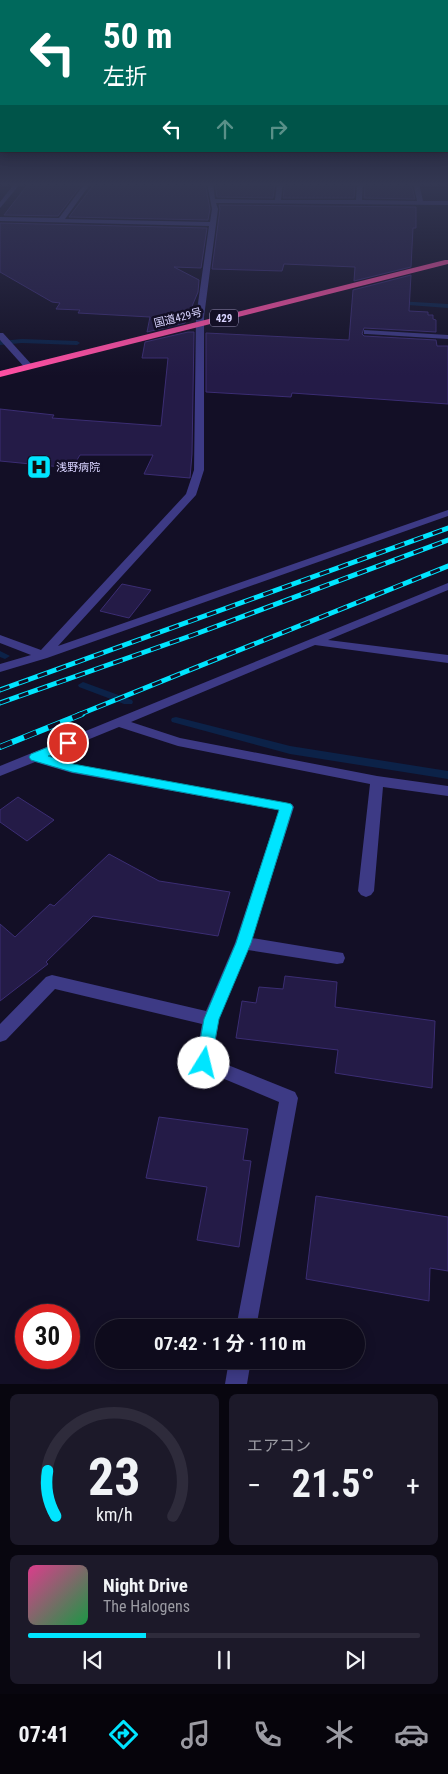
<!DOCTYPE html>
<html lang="ja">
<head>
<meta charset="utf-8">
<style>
	body { margin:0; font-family:"Roboto Condensed","Noto Sans JP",sans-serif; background:#1c1929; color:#f1f3f6; height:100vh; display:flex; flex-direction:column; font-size:19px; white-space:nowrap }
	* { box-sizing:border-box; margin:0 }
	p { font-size:16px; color:#9b9ba3 }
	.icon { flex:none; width:28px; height:28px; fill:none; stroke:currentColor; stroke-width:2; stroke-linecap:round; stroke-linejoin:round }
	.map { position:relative; height:1384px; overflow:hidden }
	.side { display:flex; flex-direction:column; gap:10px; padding:10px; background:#08060f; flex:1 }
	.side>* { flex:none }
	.banner { position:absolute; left:0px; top:0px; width:449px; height:152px; box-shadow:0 2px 12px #0003,0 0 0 1px #2e2b3b; background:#00695c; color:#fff; overflow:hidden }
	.speed { position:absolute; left:15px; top:1304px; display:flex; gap:10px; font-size:25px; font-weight:700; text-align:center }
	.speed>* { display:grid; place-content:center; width:65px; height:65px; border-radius:50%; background:#0e0b1c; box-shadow:0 2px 12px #0003,0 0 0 1px #2e2b3b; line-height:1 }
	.speed .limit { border:8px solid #d22; background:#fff; color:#111 }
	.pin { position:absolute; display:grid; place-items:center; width:42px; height:42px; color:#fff; margin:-21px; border:2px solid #fff; border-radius:50%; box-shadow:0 1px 5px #0007 }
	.me { position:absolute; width:55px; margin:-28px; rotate:9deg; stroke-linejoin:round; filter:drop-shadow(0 0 4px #0008) }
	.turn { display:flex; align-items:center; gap:18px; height:105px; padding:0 20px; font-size:22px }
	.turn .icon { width:65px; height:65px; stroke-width:2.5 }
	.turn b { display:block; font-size:35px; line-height:42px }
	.lanes { display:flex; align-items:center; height:48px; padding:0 20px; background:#0003; justify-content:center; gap:25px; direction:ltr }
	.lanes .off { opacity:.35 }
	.big { font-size:38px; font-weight:700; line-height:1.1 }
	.side .card { flex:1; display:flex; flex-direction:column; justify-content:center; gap:8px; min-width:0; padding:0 18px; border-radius:8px; background:#1c1929 }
	.side .dial { align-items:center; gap:0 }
	.dial svg { height:130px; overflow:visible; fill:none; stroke:#2e2b3b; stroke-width:7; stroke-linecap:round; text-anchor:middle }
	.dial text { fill:#f1f3f6; stroke:none }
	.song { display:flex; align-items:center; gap:15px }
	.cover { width:60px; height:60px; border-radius:8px; background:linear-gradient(135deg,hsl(330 70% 55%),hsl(140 70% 35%)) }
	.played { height:5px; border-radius:2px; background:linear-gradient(90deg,#00e5ff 30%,#2e2b3b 30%) }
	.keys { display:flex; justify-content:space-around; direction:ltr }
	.heat { display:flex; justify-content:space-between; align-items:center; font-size:28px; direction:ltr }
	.side .tiles { flex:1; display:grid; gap:10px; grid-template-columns:1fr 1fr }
	.card:last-child { grid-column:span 2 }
	.trip { position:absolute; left:95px; top:1319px; width:270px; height:50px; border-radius:25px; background:#0e0b1c; box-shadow:0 2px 12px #0003,0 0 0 1px #2e2b3b; font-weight:700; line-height:50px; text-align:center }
	.tab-bar { display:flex; height:80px; justify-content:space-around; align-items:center; background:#06040b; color:#9b9ba3 }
	.tab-bar .icon { width:35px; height:35px }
	.tab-bar .current { color:#00e5ff }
	.tab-bar b { font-size:22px; color:#f1f3f6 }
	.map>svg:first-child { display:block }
</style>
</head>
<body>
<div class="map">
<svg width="448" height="1384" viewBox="0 0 448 1384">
	<rect width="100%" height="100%" fill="#130f26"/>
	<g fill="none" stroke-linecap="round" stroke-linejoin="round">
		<g fill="#0c2248" fill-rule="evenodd">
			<polygon points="397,301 448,304 448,308 395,304 395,302"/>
			<polygon points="22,339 77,341 80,343 77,345 22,343 0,345 0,341"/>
			<polygon points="0,651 10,656 5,659 0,657"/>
			<polygon points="83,682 132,700 133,702 132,704 124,704 79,687 78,685"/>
			<polygon points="176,717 290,746 448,771 448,779 290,754 172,722 171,720 172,718"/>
		</g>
	</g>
	<g fill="#241b47" stroke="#3b2d73">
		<polygon points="29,183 50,183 82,184 58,216 4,215"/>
		<polygon points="95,183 205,183 210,209 208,220 69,217"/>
		<polygon points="215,183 263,184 275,183 273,198 217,197"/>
		<polygon points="285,183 355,183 354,198 283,198"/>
		<polygon points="365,183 411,183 415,199 364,198"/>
		<polygon points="219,205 416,207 416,228 413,228 411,267 354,281 355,267 284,264 282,271 212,269 220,209"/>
		<polygon points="0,223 207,228 201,268 174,267 199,280 198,292 185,323 147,332 150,317 78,313 80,310 56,309 60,303 52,302 0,272"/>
		<polygon points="411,275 409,311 428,312 428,315 433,315 433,319 436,320 436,332 364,328 362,334 364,336 436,340 437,346 448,346 448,404 292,393 291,397 206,392 206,333 349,340 353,290"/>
		<polygon points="188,332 194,332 192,454 190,478 144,474 153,455 80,455 72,468 0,461 0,409 54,415 52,418 161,426 168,358 142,358 145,342"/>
		<polygon points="122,584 151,590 129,618 100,611"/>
		<polygon points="18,797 54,820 27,841 0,822 0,810"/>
		<polygon points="109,854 159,881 230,892 218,936 93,916 46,962 48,964 0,1001 0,924 15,937 50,904 54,906"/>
		<polygon points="285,976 337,982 335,1007 435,1021 432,1088 335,1073 338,1050 236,1038 242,1001 256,1003 259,987 283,989"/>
		<polygon points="159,1117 248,1129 243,1160 251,1161 239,1247 197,1240 207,1187 146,1178"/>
		<polygon points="316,1196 448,1217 448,1271 430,1268 429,1301 306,1279"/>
	</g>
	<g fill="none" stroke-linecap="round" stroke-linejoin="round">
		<g fill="#3d3a85" fill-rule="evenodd">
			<polygon points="15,183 21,183 0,208 0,202"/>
			<polygon points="85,183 91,183 65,219 210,222 212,209 207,183 213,183 215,199 275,200 277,183 283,183 281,200 356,200 357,183 363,183 362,200 417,201 413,183 419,183 423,201 448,201 448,205 216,203 218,209 204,317 204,470 196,495 58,646 448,510 448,516 47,658 0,672 0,664 31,655 0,643 0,635 41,650 186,494 194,470 196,317 209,226 0,221 0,217 59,218"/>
			<polygon points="364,330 448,335 448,339 367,334 364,334"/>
			<polygon points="0,333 3,333 32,365 32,369 26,369 0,340"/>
			<polygon points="448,583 448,590 328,640 448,655 448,663 315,645 131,722 180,738 377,776 448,786 448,796 383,787 374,891 371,895 366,897 361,895 358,891 370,784 178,746 119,727 48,756 73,764 292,804 294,807 252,938 337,952 343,953 345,958 343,963 337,964 248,950 219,1019 213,1059 295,1092 298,1098 256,1328 236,1328 279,1102 198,1068 195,1063 202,1024 55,989 6,1040 0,1042 0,1024 46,977 52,975 206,1011 235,943 279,810 72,773 35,762 0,776 0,766"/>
			<polygon points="229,1360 251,1360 247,1384 225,1384"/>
		</g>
		<polygon fill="#ff4fa3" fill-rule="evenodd" points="445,260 448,260 448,264 0,377 0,371"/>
		<defs>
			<g id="rail-far1">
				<polyline points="0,690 448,528"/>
				<polyline points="0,703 193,635 448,540"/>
				<polyline points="78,715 448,566"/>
			</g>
			<polyline id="rail" points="0,747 82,714"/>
		</defs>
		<use href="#rail-far1" stroke="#00e5ff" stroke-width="5"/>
		<use href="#rail" stroke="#00e5ff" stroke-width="6"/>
		<use href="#rail-far1" stroke="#130f26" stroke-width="3" stroke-dasharray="10" stroke-linecap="butt"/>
		<use href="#rail" stroke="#130f26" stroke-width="4.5" stroke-dasharray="13" stroke-linecap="butt"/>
	</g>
	<linearGradient id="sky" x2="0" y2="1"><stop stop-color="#0a0815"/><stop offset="0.49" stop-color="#333752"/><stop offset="1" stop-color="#333752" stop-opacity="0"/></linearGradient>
	<rect width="448" height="376" fill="url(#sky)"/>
	<polygon fill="#00e5ff" stroke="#0095a6" points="68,739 73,740 74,743 73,746 48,756 73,764 287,803 291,804 293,807 251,943 219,1019 210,1067 204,1069 199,1067 196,1063 204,1019 236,943 279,810 72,772 31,760 29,757 31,754"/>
	<defs>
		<symbol id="hospital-square" viewBox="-11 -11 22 22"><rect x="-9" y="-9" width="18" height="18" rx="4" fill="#00e5ff" stroke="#130f26"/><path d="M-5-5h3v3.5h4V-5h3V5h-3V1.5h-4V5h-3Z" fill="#111"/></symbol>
	</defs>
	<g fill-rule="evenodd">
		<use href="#hospital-square" x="25" y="453" width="28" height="28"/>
	</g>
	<g text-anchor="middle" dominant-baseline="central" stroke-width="5" stroke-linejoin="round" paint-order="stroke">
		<g font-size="11" fill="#d9d4ff" stroke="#130f26">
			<text transform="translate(178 318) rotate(-14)">国道429号</text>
		</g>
		<rect fill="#130f26" stroke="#9e99be" stroke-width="1" x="210" y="309.5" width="28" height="17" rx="4"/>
		<g font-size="11" font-weight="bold" fill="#d9d4ff">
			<text x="224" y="318">429</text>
		</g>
		<g font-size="11" fill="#d9d4ff" stroke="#130f26" text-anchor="start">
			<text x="56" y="467">浅野病院</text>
		</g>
	</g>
</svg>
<div class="speed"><div class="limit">30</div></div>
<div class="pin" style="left:68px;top:743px;background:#d93025"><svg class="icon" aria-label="arrive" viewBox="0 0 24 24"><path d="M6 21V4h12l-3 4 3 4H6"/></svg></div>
<svg class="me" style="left:204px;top:1063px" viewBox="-20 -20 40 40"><circle r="19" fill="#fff"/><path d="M0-13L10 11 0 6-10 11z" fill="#00e5ff"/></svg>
<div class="trip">07:42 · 1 分 · 110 m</div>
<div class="banner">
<div class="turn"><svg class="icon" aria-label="left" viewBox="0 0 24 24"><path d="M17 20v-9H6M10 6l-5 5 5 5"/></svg><div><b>50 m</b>左折</div></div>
<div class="lanes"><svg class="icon" aria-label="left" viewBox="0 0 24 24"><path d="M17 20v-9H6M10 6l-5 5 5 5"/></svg><svg class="icon off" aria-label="ahead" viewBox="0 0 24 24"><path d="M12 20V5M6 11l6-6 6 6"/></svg><svg class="icon off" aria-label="right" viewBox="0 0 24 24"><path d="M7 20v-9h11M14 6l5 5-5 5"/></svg></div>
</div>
</div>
<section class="side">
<div class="tiles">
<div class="card dial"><svg viewBox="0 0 100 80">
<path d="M14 69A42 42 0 1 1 86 69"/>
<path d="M14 69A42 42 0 0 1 9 41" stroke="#00e5ff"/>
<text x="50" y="56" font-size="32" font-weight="700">23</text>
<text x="50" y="72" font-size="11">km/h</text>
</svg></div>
<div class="card"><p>エアコン</p>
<div class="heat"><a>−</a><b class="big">21.5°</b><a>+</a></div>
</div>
<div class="card">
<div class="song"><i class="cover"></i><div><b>Night Drive</b><p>The Halogens</p></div></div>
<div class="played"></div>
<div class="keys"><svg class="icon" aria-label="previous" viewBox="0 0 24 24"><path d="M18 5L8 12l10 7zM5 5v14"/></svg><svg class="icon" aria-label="pause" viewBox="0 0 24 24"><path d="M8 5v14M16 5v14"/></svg><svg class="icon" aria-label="next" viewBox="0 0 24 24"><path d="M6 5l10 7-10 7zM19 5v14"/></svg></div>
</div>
</div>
</section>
<nav class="tab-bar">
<b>07:41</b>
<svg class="icon current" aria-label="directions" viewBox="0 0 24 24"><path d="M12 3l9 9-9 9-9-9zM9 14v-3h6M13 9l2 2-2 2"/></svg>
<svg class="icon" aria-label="music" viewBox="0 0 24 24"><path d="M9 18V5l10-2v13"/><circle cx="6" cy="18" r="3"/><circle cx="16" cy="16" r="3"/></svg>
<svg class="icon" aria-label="phone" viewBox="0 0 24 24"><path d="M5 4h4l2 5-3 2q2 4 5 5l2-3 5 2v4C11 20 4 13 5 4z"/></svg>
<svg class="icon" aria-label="climate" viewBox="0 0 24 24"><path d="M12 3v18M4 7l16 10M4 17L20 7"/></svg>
<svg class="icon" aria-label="car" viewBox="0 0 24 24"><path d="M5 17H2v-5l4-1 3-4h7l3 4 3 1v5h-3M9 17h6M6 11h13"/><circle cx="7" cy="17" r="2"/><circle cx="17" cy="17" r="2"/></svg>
</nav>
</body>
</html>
